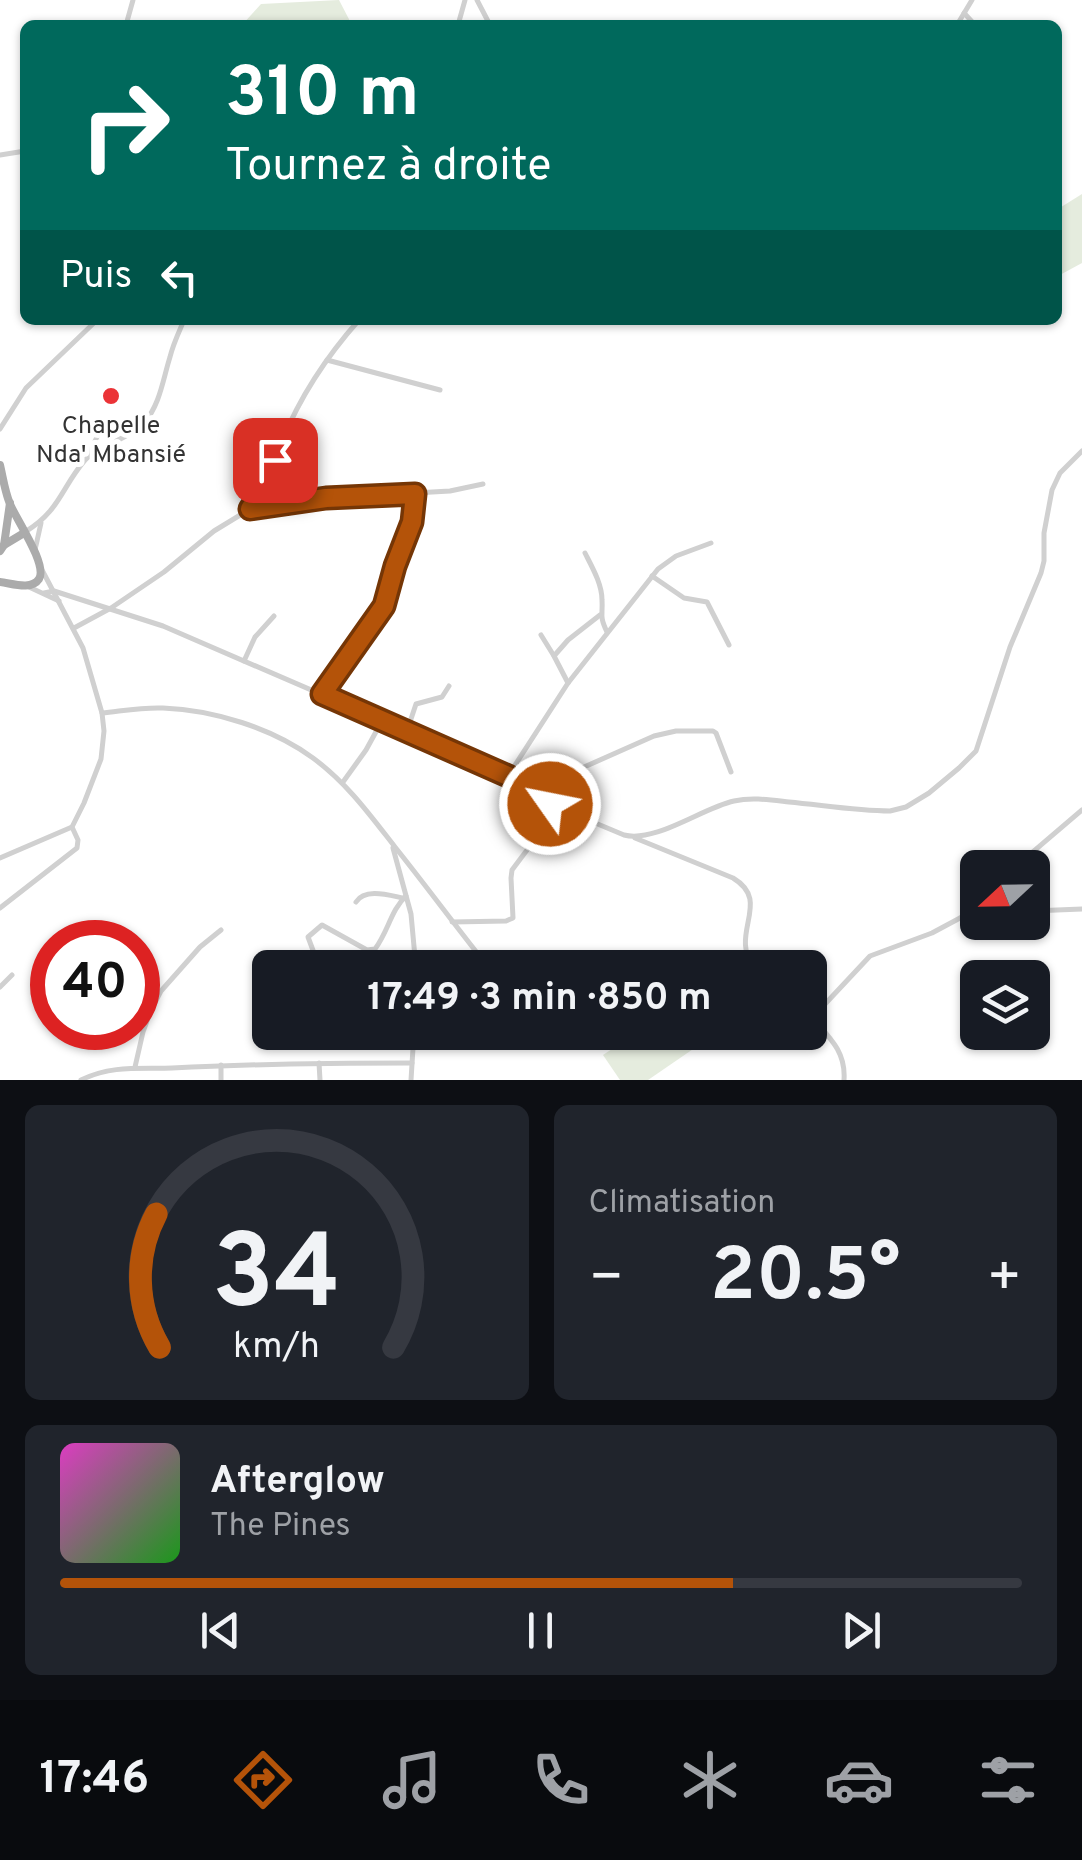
<!DOCTYPE html>
<html lang="fr">
<head>
<meta charset="utf-8">
<style>
	body { margin:0; font-family:Overpass,sans-serif; background:#20242c; color:#f1f3f6; height:100vh; display:flex; flex-direction:column; font-size:38px; white-space:nowrap }
	* { box-sizing:border-box; margin:0 }
	p { font-size:32px; color:#9ea1a6 }
	.icon { flex:none; width:55px; height:55px; fill:none; stroke:currentColor; stroke-width:2; stroke-linecap:round; stroke-linejoin:round }
	.map { position:relative; height:1080px; overflow:hidden }
	.panel { display:flex; flex-direction:column; gap:25px; padding:25px; background:#0d0f14; flex:1 }
	.panel>* { flex:none }
	.hud { position:absolute; left:20px; top:20px; width:1042px; height:305px; border-radius:15px; box-shadow:0 2px 8px #0004; background:#00695c; color:#fff; overflow:hidden }
	.needle { width:65px; rotate:248deg }
	.buttons { position:absolute; left:960px; top:850px; display:grid; gap:20px }
	.buttons a { display:grid; place-items:center; width:90px; height:90px; border-radius:15px; background:#171b24; box-shadow:0 2px 8px #0004; font-size:50px }
	.speed { position:absolute; left:30px; top:920px; display:flex; gap:20px; font-size:50px; font-weight:700; text-align:center }
	.speed>* { display:grid; place-content:center; width:130px; height:130px; border-radius:50%; background:#171b24; box-shadow:0 2px 8px #0004; line-height:1 }
	.speed .limit { border:15px solid #d22; background:#fff; color:#111 }
	.pin { position:absolute; display:grid; place-items:center; width:85px; height:85px; color:#fff; margin:-42px; border-radius:20px; box-shadow:0 5px 15px #0006 }
	.me { position:absolute; width:110px; margin:-55px; rotate:303deg; stroke-linejoin:round; filter:drop-shadow(0 0 8px #0008) }
	.turn { display:flex; align-items:center; gap:35px; height:210px; padding:0 40px; font-size:45px }
	.turn .icon { width:130px; height:130px; stroke-width:2.5 }
	.turn b { display:block; font-size:70px; line-height:85px }
	.then { display:flex; align-items:center; height:95px; padding:0 40px; background:#0003; gap:20px; font-size:38px }
	.big { font-size:75px; font-weight:700; line-height:1.1 }
	.panel .widget { flex:1; display:flex; flex-direction:column; justify-content:center; gap:15px; min-width:0; padding:0 35px; border-radius:15px; background:#20242c }
	.panel .dial { align-items:center; gap:0 }
	.dial svg { height:260px; overflow:visible; fill:none; stroke:#363941; stroke-width:7; stroke-linecap:round; text-anchor:middle }
	.dial text { fill:#f1f3f6; stroke:none }
	.song { display:flex; align-items:center; gap:30px }
	.cover { width:120px; height:120px; border-radius:15px; background:linear-gradient(135deg,hsl(310 70% 55%),hsl(120 70% 35%)) }
	.played { height:10px; border-radius:5px; background:linear-gradient(90deg,#b45309 70%,#363941 70%) }
	.keys { display:flex; justify-content:space-around; direction:ltr }
	.heat { display:flex; justify-content:space-between; align-items:center; font-size:55px; direction:ltr }
	.panel .tiles { flex:1; display:grid; gap:25px; grid-template-columns:1fr 1fr }
	.widget:last-child { grid-column:span 2 }
	.trip { position:absolute; left:252px; top:950px; width:575px; height:100px; border-radius:15px; background:#171b24; box-shadow:0 2px 8px #0004; font-weight:700; line-height:100px; text-align:center }
	.tabs { display:flex; height:160px; justify-content:space-around; align-items:center; background:#090b0e; color:#9ea1a6 }
	.tabs .icon { width:70px; height:70px }
	.tabs .on { color:#b45309 }
	.tabs b { font-size:45px; color:#f1f3f6 }
	.map>svg:first-child { display:block }
</style>
</head>
<body>
<div class="map">
<svg width="1082" height="1080" viewBox="0 0 1082 1080">
	<rect width="100%" height="100%" fill="#fff"/>
	<g fill="#e5ecde">
		<polygon points="339,0 352,25 242,25 261,4"/>
		<polygon points="1082,194 1082,263 1058,276 1058,209"/>
		<polygon points="636,1033 691,1033 699,1045 648,1080 620,1080 603,1055"/>
	</g>
	<g fill="none" stroke-linecap="round" stroke-linejoin="round">
		<g stroke="#d0d0d0" stroke-width="5">
			<polyline points="477,0 490,25"/>
			<polyline points="964,13 975,25"/>
			<polyline points="126,25 133,0"/>
			<polyline points="458,25 465,0"/>
			<polyline points="957,25 972,0"/>
			<polyline points="0,155 25,151"/>
			<polyline points="327,360 440,390"/>
			<polyline points="0,429 26,388 97,320"/>
			<polyline points="88,455 98,435 99,422"/>
			<path d="M252 507C267 488 272 464 282 441 300 397 327 356 359 320"/>
			<path d="M25 532C60 511 61 488 85 460 96 447 129 439 144 423 160 405 163 379 170 357 173 344 179 332 184 320"/>
			<polyline points="35,550 41,523"/>
			<path d="M585 553C592 567 602 584 602 600 603 616 599 615 607 632"/>
			<polyline points="652,576 684,598 707,602 729,645"/>
			<polyline points="29,587 59,601"/>
			<path d="M44 593 54 591 163 626 471 759 508 776 557 807 624 835C656 843 702 808 734 801 752 797 771 800 789 802 822 805 856 811 890 811L906 807 929 793 959 768 976 751 1010 647 1041 573 1044 561V533L1052 490 1060 473 1082 451"/>
			<polyline points="74,628 111,608 164,572 214,531 250,509 326,498 450,491 483,484"/>
			<polyline points="541,635 554,656"/>
			<polyline points="244,661 255,637 274,616"/>
			<polyline points="568,683 554,656 568,640 600,615"/>
			<polyline points="323,694 384,606 395,566 412,522 415,494"/>
			<path d="M102 713C122 711 143 707 163 708 214 710 272 728 313 758 347 783 370 815 395 847 427 887 457 928 489 968"/>
			<polyline points="407,731 416,704 442,697 449,686"/>
			<polyline points="508,776 568,683 658,569 676,556 711,543"/>
			<polyline points="343,782 366,750 383,719"/>
			<path d="M635 838 733 878C773 902 728 933 754 968"/>
			<polyline points="393,848 411,914 416,968"/>
			<polyline points="0,858 72,827 84,803 101,759 104,731 102,713 83,648 41,568"/>
			<polyline points="1014,868 1082,810"/>
			<path d="M356 902C365 888 388 895 403 898"/>
			<polyline points="0,908 77,848 78,840 72,827"/>
			<polyline points="1032,911 1082,909"/>
			<polyline points="963,918 978,917"/>
			<polyline points="452,922 506,921 513,918 511,878 512,870 530,846 533,836 530,791 654,736 676,731 713,731 716,733 731,772"/>
			<path d="M314 953 308 937 322 925 367 950 375 949C388 932 391 910 406 896"/>
			<polyline points="0,987 12,975"/>
			<polyline points="812,1018 870,956 932,933 960,918 978,905"/>
			<path d="M813 1019C830 1038 846 1052 844 1080"/>
			<polyline points="319,1063 320,1080"/>
			<polyline points="221,1065 221,1080"/>
			<polyline points="135,1067 143,1032 151,1010 161,991 200,947 221,930"/>
			<path d="M81 1080C111 1065 140 1069 172 1068 252 1064 332 1063 412 1063"/>
			<polyline points="411,1080 414,1032"/>
		</g>
		<g stroke="#ababab" stroke-width="8">
			<path d="M0 465C3 478 5 492 10 504 16 519 48 565 39 579 31 591 11 583 0 582"/>
			<polyline points="4,545 10,503"/>
			<polyline points="0,551 4,545 24,533"/>
		</g>
	</g>
	<g fill="none" stroke-linecap="round" stroke-linejoin="round">
		<defs>
			<polyline id="route" points="275,460 263,489 250,509 326,498 415,494 412,522 395,566 384,606 322,694 508,776 550,804"/>
		</defs>
		<use href="#route" stroke="#753606" stroke-width="25"/>
		<use href="#route" stroke="#b45309" stroke-width="18"/>
	</g>
	<circle fill="#eb3337" stroke="#fff" stroke-width="4" cx="111" cy="396" r="10"/>
	<g text-anchor="middle" dominant-baseline="central" stroke-width="10" stroke-linejoin="round" paint-order="stroke">
		<g font-size="25" fill="#333" stroke="#fff">
			<text x="111" y="427">Chapelle<tspan x="111" dy="29">Nda' Mbansié</tspan></text>
		</g>
	</g>
</svg>
<div class="buttons">
<a><svg class="needle" viewBox="-14 -14 28 28"><path d="M0-13l5 13h-10z" fill="#e53935"/><path d="M0 13l5-13h-10z" fill="#9ea1a6"/></svg></a>
<a><svg class="icon" aria-label="layers" viewBox="0 0 24 24"><path d="M12 4l9 5-9 5-9-5zM3 14l9 5 9-5"/></svg></a>
</div>
<div class="speed"><div class="limit">40</div></div>
<div class="pin" style="left:275px;top:460px;background:#d93025"><svg class="icon" aria-label="arrive" viewBox="0 0 24 24"><path d="M6 21V4h12l-3 4 3 4H6"/></svg></div>
<svg class="me" style="left:550px;top:804px" viewBox="-20 -20 40 40"><circle r="17" fill="#b45309" stroke="#fff" stroke-width="3"/><path d="M0-11L8 9 0 5-8 9z" fill="#fff"/></svg>
<div class="trip">17:49 · 3 min · 850 m</div>
<div class="hud">
<div class="turn"><svg class="icon" aria-label="right" viewBox="0 0 24 24"><path d="M7 20v-9h11M14 6l5 5-5 5"/></svg><div><b>310 m</b>Tournez à droite</div></div>
<div class="then">Puis<svg class="icon" aria-label="left" viewBox="0 0 24 24"><path d="M17 20v-9H6M10 6l-5 5 5 5"/></svg></div>
</div>
</div>
<section class="panel">
<div class="tiles">
<div class="widget dial"><svg viewBox="0 0 100 80">
<path d="M14 69A42 42 0 1 1 86 69"/>
<path d="M14 69A42 42 0 0 1 13 28" stroke="#b45309"/>
<text x="50" y="56" font-size="32" font-weight="700">34</text>
<text x="50" y="72" font-size="11">km/h</text>
</svg></div>
<div class="widget"><p>Climatisation</p>
<div class="heat"><a>−</a><b class="big">20.5°</b><a>+</a></div>
</div>
<div class="widget">
<div class="song"><i class="cover"></i><div><b>Afterglow</b><p>The Pines</p></div></div>
<div class="played"></div>
<div class="keys"><svg class="icon" aria-label="previous" viewBox="0 0 24 24"><path d="M18 5L8 12l10 7zM5 5v14"/></svg><svg class="icon" aria-label="pause" viewBox="0 0 24 24"><path d="M8 5v14M16 5v14"/></svg><svg class="icon" aria-label="next" viewBox="0 0 24 24"><path d="M6 5l10 7-10 7zM19 5v14"/></svg></div>
</div>
</div>
</section>
<nav class="tabs">
<b>17:46</b>
<svg class="icon on" aria-label="directions" viewBox="0 0 24 24"><path d="M12 3l9 9-9 9-9-9zM9 14v-3h6M13 9l2 2-2 2"/></svg>
<svg class="icon" aria-label="music" viewBox="0 0 24 24"><path d="M9 18V5l10-2v13"/><circle cx="6" cy="18" r="3"/><circle cx="16" cy="16" r="3"/></svg>
<svg class="icon" aria-label="phone" viewBox="0 0 24 24"><path d="M5 4h4l2 5-3 2q2 4 5 5l2-3 5 2v4C11 20 4 13 5 4z"/></svg>
<svg class="icon" aria-label="climate" viewBox="0 0 24 24"><path d="M12 3v18M4 7l16 10M4 17L20 7"/></svg>
<svg class="icon" aria-label="car" viewBox="0 0 24 24"><path d="M5 17H2v-5l4-1 3-4h7l3 4 3 1v5h-3M9 17h6M6 11h13"/><circle cx="7" cy="17" r="2"/><circle cx="17" cy="17" r="2"/></svg>
<svg class="icon" aria-label="filters" viewBox="0 0 24 24"><path d="M4 7h16M4 17h16"/><circle cx="9" cy="7" r="2"/><circle cx="15" cy="17" r="2"/></svg>
</nav>
</body>
</html>
